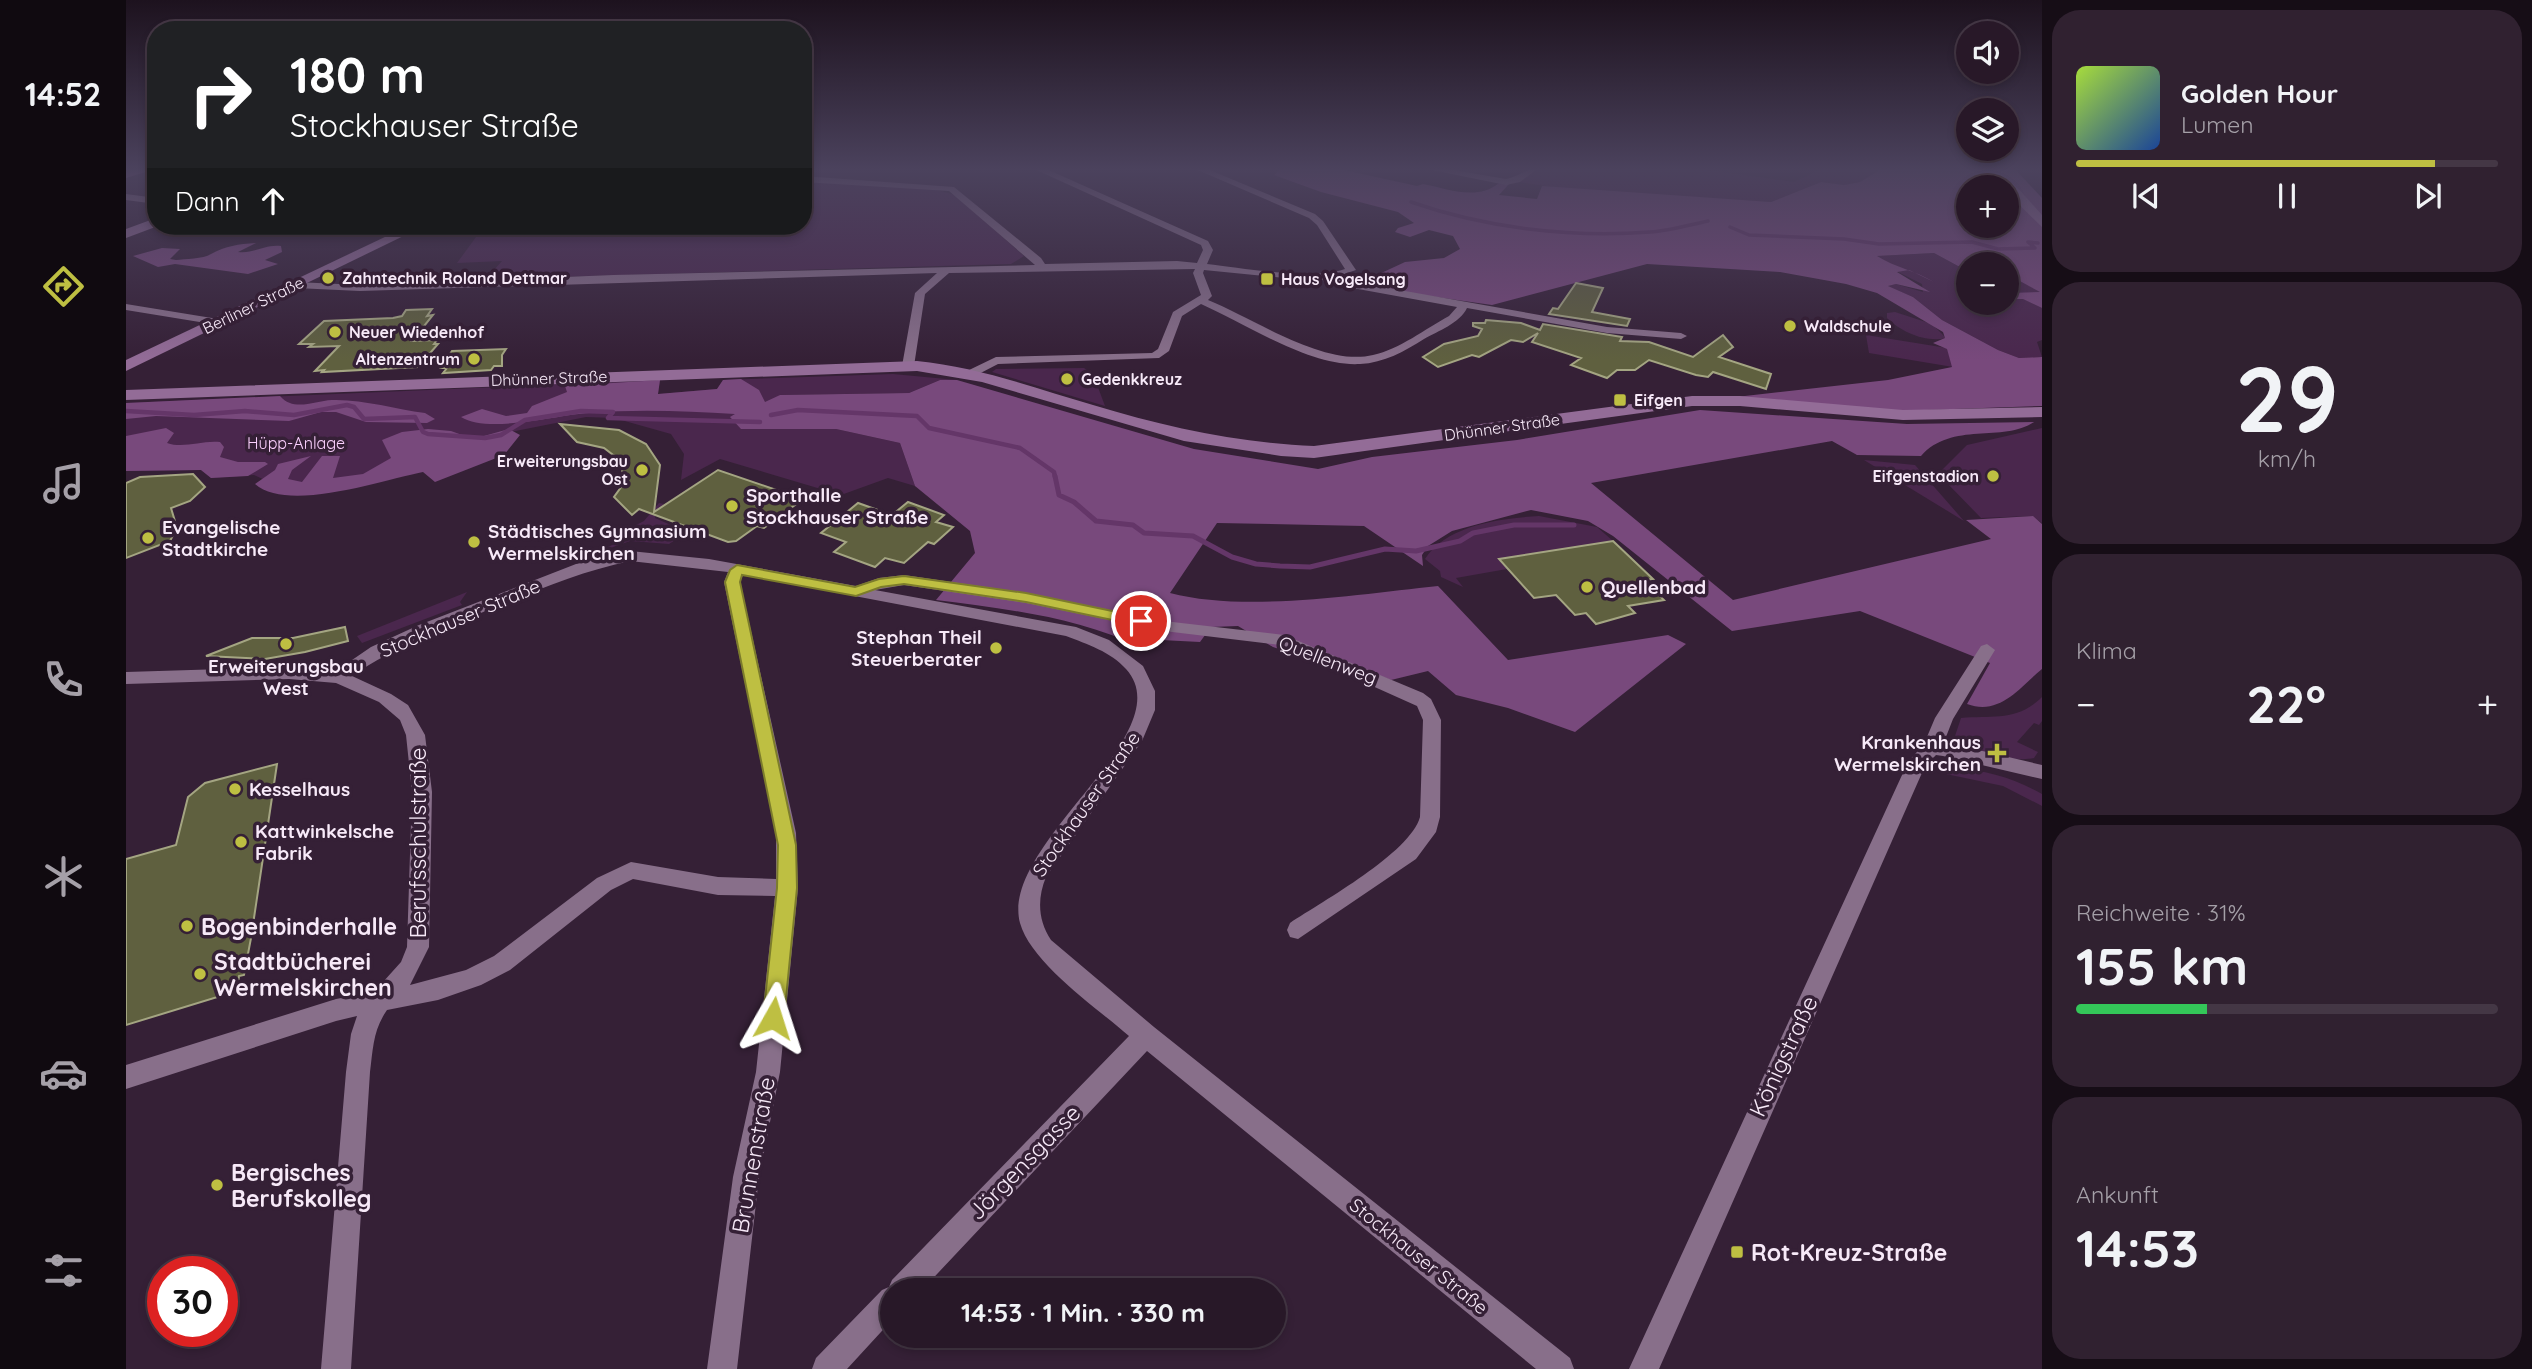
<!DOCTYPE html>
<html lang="de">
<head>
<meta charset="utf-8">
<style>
	body { margin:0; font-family:Quicksand,sans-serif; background:#302130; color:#f1f3f6; height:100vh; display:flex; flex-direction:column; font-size:26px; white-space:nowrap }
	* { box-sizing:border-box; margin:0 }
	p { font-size:23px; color:#a5a0a8 }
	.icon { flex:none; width:38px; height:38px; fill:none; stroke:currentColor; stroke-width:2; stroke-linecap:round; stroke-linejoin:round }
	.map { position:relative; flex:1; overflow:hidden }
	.panel { display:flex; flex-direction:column; gap:10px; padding:10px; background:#160d16; width:490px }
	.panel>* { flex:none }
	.hud { position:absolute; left:21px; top:21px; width:665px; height:214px; border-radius:28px; box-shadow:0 4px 10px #0003,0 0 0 2px #443745; background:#202124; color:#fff; overflow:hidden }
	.fabs { position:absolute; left:1830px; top:21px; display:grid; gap:14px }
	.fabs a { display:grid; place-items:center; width:63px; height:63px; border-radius:50%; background:#281828; box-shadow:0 4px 10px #0003,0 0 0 2px #443745; font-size:35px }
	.speed { position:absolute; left:21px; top:1256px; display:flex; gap:14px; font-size:35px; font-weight:700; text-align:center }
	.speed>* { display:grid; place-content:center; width:91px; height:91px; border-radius:50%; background:#281828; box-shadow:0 4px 10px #0003,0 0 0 2px #443745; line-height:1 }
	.speed .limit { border:10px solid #d22; background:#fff; color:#111 }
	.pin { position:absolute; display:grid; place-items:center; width:60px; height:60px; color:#fff; margin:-30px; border:4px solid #fff; border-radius:50%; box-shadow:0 2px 7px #0007 }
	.me { position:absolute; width:77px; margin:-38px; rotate:6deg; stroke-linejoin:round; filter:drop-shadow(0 0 5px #0008) }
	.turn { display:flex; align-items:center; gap:24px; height:147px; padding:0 28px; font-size:32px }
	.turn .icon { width:91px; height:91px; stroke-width:2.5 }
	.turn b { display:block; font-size:49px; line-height:60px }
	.then { display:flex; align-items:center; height:66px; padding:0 28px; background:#0003; gap:14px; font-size:26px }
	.big { font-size:52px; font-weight:700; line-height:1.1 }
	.panel .card { flex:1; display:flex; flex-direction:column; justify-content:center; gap:10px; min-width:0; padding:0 24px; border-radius:28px; background:#302130 }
	.panel .dial { align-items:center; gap:0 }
	.dial b { font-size:91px; line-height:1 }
	.song { display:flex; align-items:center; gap:21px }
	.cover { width:84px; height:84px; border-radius:10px; background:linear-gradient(135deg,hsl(80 70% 55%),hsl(220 70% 35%)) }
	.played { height:7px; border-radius:4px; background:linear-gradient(90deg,#bebf42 85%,#443745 85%) }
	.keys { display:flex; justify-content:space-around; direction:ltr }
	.heat { display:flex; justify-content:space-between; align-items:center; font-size:38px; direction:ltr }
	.charge { height:10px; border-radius:5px; background:linear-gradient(90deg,#34c759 31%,#443745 0) }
	.trip { position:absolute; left:754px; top:1278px; width:406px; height:70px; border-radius:35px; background:#281828; box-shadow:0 4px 10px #0003,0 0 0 2px #443745; font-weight:700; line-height:70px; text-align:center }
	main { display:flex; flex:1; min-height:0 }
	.tab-bar { display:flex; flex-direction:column; width:126px; justify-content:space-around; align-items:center; background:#100a10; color:#a5a0a8 }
	.tab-bar .icon { width:49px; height:49px }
	.tab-bar .selected { color:#bebf42 }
	.tab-bar b { font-size:32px; color:#f1f3f6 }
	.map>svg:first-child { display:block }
</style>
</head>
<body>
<main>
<nav class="tab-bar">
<b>14:52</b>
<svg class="icon selected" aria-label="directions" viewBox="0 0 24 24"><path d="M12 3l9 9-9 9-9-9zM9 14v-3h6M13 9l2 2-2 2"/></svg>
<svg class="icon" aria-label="music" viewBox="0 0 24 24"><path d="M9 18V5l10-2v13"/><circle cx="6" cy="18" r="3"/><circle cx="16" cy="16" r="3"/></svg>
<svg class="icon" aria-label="phone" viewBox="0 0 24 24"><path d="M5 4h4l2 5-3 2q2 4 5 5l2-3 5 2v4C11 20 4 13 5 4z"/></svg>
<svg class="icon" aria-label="climate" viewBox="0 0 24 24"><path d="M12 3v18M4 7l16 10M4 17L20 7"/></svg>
<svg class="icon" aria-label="car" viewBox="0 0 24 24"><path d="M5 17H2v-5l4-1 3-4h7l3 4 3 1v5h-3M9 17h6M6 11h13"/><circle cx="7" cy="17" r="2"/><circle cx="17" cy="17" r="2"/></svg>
<svg class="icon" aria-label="filters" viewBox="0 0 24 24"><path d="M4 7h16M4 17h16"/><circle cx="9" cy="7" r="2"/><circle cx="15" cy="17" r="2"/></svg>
</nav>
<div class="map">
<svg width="1916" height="1369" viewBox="0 0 1916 1369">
	<rect width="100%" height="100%" fill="#352036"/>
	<g fill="#4a274d">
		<polygon points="1413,168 1567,168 1668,182 1697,168 1757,168 1734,182 1718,185 1695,182 1645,202 1445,190 1394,182"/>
		<polygon points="677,181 811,190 829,195 898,256 885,264 360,279 376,261 331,263 350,237 297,231 307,226 677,226"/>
		<polygon points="1808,253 1832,266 1843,267 1843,303 1881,303 1881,279 1890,279 1915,292 1898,299 1916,308 1916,340 1911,342 1916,357 1893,358 1872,350 1816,320 1787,297 1761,286 1770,284 1797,292 1796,284 1770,271 1750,256"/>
		<path d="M1769 312 1806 324 1820 338C1800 343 1775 332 1761 318V313Z"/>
		<polygon points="1740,335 1821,348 1827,367 1743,353"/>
		<polygon points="958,368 967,374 979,406 866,372 870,369"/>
		<polygon points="767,374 831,380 814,380 783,393 654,395 615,429 710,429 774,443 789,486 762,478 715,495 594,459 555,480 558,454 545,434 488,418 460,417 344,440 286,463 165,492 128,475 85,478 75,470 0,471 0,403 534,380 532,394 591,389 597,380"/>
		<polygon points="1916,428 1916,523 1906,516 1855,518 1820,482 1816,470 1841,445"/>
		<polygon points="1738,460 1789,465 1838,521"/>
		<polygon points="533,503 538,504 529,513 529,518 547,526 557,535 543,544 504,541 459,557 502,538 496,532 518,521"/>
		<path d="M1413 516 1471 527 1487 541 1374 559 1381 569 1330 578 1337 587 1315 577 1314 571 1299 559C1320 525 1376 518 1413 516Z"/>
		<polygon points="341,592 334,602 336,605 236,643 231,636"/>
		<path d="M1916 697V721L1913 725 1908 723 1891 742 1912 752 1908 758C1887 763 1844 751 1829 736L1835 718C1867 715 1891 722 1916 697Z"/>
		<path d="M1830 768C1861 770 1889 779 1916 794V806L1877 786 1820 774 1821 770Z"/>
	</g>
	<g fill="#78497c" fill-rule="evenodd">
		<path d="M1156 168H1209L1291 186 1297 184C1323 189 1351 201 1373 183L1383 184 1373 195 1411 199 1416 186 1645 202 1695 182 1718 185 1734 182 1757 168H1888L1916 198V308L1897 299H1881V293L1914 292 1890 279H1881V264L1832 266 1808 253 1751 256C1770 268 1788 270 1808 282L1783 270 1771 272 1804 292 1770 284 1762 286 1787 297 1816 320 1872 350 1893 358 1916 357V406L1770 411 1610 397 1762 380 1826 367 1821 349 1807 343 1819 338 1817 332 1751 293 1720 284 1654 272 1521 264 1366 305 1219 284 1209 279 1218 275H1251L1279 262 1318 258 1334 249 1327 236 1303 230 1284 237 1269 232 1272 228 1288 223 1272 212 1195 192 1148 175ZM1843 187H1881V226H1843Z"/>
		<path d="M130 243 112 252C129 254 138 244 155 246L156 252 139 260 152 264 122 274 49 264 32 267 7 256 36 248 54 249 44 259 50 260C59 259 77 259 85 254 100 246 112 244 130 243Z"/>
		<path d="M615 379 633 390 639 402 654 395 783 393 814 380H831L1068 449 1192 469 1246 457 1391 440 1574 410 1781 424 1908 422C1877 443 1826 421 1795 456L1731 455 1706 441 1465 483 1607 600 1865 539 1840 520 1907 516 1916 524V669C1893 688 1874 716 1841 704L1864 663 1734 611 1606 631 1487 536 1462 521 1405 510 1326 531 1302 546 1296 555 1297 566 1238 526 1091 523 1044 593C1120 613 1233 594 1312 586L1382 660 1542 635 1560 644 1449 732 1382 708 1330 695 1302 671 1265 680 1205 658 1192 662 1147 647 1112 626 1085 627 1074 642 1035 640 1016 648C952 617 880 609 810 600L849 553 844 531 789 486 774 443 710 429H615L604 417 609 414C560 411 511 409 463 413 430 415 362 434 335 417L356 409 380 416 401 413 406 406 441 392 439 386 534 380 532 394 591 389 597 380Z"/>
		<path d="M154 396C168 412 188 401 206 400 236 399 269 409 299 413L309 419 301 423 240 422 210 412H195L163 421 30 416 0 419V403Z"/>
		<path d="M40 428 48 433 41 443C58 449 76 440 94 442L98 447 94 457 112 462H139L142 464 122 476 85 478 75 470 0 471V436Z"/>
		<path d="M302 429 325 431 347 439 383 429 394 435 378 455 309 482 297 472C256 480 162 513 129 484L149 470 152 464 185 456 166 470 162 479 176 482 196 456H214L207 478 237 474 265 458 256 440 276 432Z"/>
	</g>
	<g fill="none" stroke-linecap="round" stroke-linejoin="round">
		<g stroke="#643668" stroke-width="3.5">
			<path d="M1285 202C1360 228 1444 238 1524 232 1543 231 1563 225 1582 221"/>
			<polyline points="1604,227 1623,235 1718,239 1753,244 1846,242 1872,249 1909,248 1902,242 1912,243"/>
		</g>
		<g stroke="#643668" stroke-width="4.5">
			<polyline points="0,411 68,415 119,411 168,415 221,405 228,407 238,419 289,417 297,432 302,434 359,438 375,435 399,420 455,411 487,412 482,418 634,422"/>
			<polyline points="645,415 672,410 791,416 803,428 894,448 928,472 929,477"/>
		</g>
		<polyline stroke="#643668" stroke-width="5" points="929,476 933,495 948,502 970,521 1007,525 1018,533 1067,536 1106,557 1130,564 1154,566 1184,567 1259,549 1290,551 1334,541 1347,533 1388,525 1448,525"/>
	</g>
	<g fill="#5f603f" stroke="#a4a582" stroke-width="2">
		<polygon points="1450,283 1477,288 1466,312 1504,319 1501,326 1423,314 1427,308 1432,309"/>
		<polygon points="306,309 301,316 307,315 286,341 311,340 308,344 312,344 292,367 196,372 198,370 189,371 213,346 183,347 187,344 173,344 198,321 267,318 276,316 280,310"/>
		<polygon points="1360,320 1395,323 1414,330 1417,324 1496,337 1494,341 1523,342 1567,357 1597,335 1607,347 1593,357 1645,374 1640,389 1587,372 1582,377 1570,375 1523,360 1509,370 1491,370 1481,378 1445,365 1455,358 1406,342 1412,333 1397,342 1385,340 1353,357 1346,355 1312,367 1297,357 1318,344 1352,336 1356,329 1347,326 1347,323 1359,323"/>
		<polygon points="380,349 376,355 376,366 368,366 365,370 317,373 321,368 315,368 326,351"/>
		<polygon points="434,424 493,430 520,444 534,465 528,512 592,470 677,499 638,528 631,526 610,541 602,542 513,509 506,515 488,497 498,483 495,461 478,448 451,442"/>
		<polygon points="67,474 79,487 64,501 45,508 51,528 44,541 0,558 0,483 14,477"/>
		<polygon points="782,502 818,515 810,522 827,527 808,544 802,542 778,563 759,558 749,567 708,552 720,542 695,533 732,503 766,515"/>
		<polygon points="1487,541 1527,579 1517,580 1538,600 1502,606 1509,613 1470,624 1460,613 1449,615 1430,595 1408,598 1373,559"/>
		<polygon points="219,627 222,641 179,652 139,659 80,656 126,638 167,638"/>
		<polygon points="151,764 125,938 118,975 113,976 111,991 0,1025 0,859 50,845 62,797 79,783"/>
	</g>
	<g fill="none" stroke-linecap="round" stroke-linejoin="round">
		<g fill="#886f8a" fill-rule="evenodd">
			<path d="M906 168H918L1082 241 1087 250 1081 264C1117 268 1186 281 1219 269L1191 225 1183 218 1067 168H1079L1189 214 1197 221 1230 270 1206 278 1481 327 1555 333 1561 336 1555 339 1481 333 1341 308C1334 323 1312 331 1298 339 1279 351 1258 363 1234 364 1184 367 1120 324 1075 304L1056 316 1043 351 1033 358 872 364 845 378 839 374 841 371 870 357 1026 353 1032 349 1047 312 1075 295 1067 273 1069 269 823 273 799 294 788 366 782 370 776 366 789 293 811 273 234 291 170 288 165 285 170 282 234 285 487 275 909 265 823 191 677 182V176L828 187 915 258 919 264 1051 261 1071 263 1077 250 1075 245ZM1078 270 1169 279 1195 278 1199 283 1331 307 1323 316C1299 329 1274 349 1247 355 1198 367 1127 318 1082 300L1086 296 1077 273Z"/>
			<path d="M1296 168H1316L1380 179C1393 177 1400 168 1413 168L1394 182 1380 185Z"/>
			<polygon points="0,194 30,198 30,204 0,200"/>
			<polygon points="0,304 92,319 97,322 92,325 0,310"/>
			<path d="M504 551 583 559 730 586 753 578 778 575 900 593 1038 621 1158 635 1297 693 1305 699 1315 720 1314 817 1310 832 1290 859 1172 939 1164 937 1161 930 1164 923C1197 901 1284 853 1294 817L1297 720 1291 706 1155 645 1038 631 900 603 778 585 749 590 950 627 983 640 1017 666 1029 691V710L1016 741 920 877C911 899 912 920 925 940L1028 1027 1444 1358 1448 1369H1410L1021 1051 796 1290H766V1320L721 1369H686L690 1358 756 1290 763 1287 766 1280 1003 1036C971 1008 905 963 894 923 873 844 1058 733 1000 669 985 652 961 644 940 636L617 575 614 582 670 833 672 888 654 1072 633 1177 611 1369H581L607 1177 630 1072 649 896 592 895 507 879 485 890 384 970 355 985 312 1000 261 1010C247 1030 247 1049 244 1072L225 1369H195L220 1072 225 1034 231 1016 210 1021 0 1089V1065L210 999 248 992 275 962 281 947 286 792 280 735 274 720 253 702 210 683 163 679 0 684V672L163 667 210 671 245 647 293 625 450 564ZM504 561 602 572 598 582 650 833V879L592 877 505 862 471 878 368 956 340 970 284 985 303 947 306 792 299 735 282 705 265 694 226 676C270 646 318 628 367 608 412 590 456 571 504 561Z"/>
			<polygon points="1861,644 1869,650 1827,719 1818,742 1916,765 1916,779 1817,756 1810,755 1799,766 1533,1369 1503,1369 1782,762 1798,744 1809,718 1855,646"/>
		</g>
		<g fill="#936c97" fill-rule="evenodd">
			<path d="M1854 168C1879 168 1899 197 1916 215V227L1881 193V187H1875Z"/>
			<polygon points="30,218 32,226 0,238 0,229"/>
			<polygon points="282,226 298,226 0,371 0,360"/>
			<path d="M791 361C852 367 909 388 967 405 1040 427 1112 443 1188 446L1566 396H1614L1777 410 1916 407V417L1777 420 1614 406H1566L1188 458 1155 456 1058 441 856 382 791 371 0 400V390Z"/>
		</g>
		<polygon fill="#9e68a3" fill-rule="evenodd" points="24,168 23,171 0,178 0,170"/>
	</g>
	<linearGradient id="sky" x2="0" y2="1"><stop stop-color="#1d121e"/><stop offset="0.47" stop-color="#4b425d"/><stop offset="1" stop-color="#4b425d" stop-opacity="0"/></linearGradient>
	<rect width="1916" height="360" fill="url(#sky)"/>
	<polygon fill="#bebf42" stroke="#7c7c2b" stroke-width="2" points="611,565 729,587 753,579 778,576 900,593 1015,617 1023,621 1015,626 900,602 778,584 755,587 730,596 616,575 614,582 670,845 671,888 658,1018 655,1025 647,1028 640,1025 637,1018 651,888 652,845 599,582 604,570"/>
	<g fill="#bebf42" stroke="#352036" stroke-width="2.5">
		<circle cx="202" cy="278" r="7"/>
		<rect x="1134" y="272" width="14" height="14" rx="3.5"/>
		<circle cx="1664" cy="326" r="7"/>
		<circle cx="209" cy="332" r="7"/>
		<circle cx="348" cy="359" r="7"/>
		<circle cx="941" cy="379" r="7"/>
		<rect x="1487" y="393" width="14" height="14" rx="3.5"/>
		<circle cx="516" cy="470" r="7"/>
		<circle cx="1867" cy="476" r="7"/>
		<circle cx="606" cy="506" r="7"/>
		<circle cx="22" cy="538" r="7"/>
		<circle cx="348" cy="542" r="7"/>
		<circle cx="1461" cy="587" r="7"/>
		<circle cx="160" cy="644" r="7"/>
		<circle cx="870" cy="648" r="7"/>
		<path d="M1867.5 742.5h7v7h7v7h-7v7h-7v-7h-7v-7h7z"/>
		<circle cx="109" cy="789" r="7"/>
		<circle cx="115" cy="842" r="7"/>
		<circle cx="61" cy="926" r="7"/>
		<circle cx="74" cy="974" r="7"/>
		<circle cx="91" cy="1185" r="7"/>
		<rect x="1604" y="1245" width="14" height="14" rx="3.5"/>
	</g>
	<g text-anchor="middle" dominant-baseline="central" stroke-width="7" stroke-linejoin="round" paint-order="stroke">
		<g font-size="16" font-weight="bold" fill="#f7e9f8" stroke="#352036" text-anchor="start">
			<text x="216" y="278">Zahntechnik Roland Dettmar</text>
			<text x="1155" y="279">Haus Vogelsang</text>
			<text x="1678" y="326">Waldschule</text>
			<text x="223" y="332">Neuer Wiedenhof</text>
			<text x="334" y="359" text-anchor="end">Altenzentrum</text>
			<text x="955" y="379">Gedenkkreuz</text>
			<text x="1508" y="400">Eifgen</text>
			<text x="502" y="461" text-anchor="end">Erweiterungsbau<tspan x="502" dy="18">Ost</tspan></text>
			<text x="1853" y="476" text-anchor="end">Eifgenstadion</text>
		</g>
		<g font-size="16" fill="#f7e9f8" stroke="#352036">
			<text transform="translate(127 305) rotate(-26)">Berliner Straße</text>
			<text transform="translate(423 378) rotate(-2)">Dhünner Straße</text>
			<text transform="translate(1376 427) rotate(-8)">Dhünner Straße</text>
		</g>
		<g font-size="16" fill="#fbd0fe" stroke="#352036">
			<text x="170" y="443">Hüpp-Anlage</text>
		</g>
		<g font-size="19" font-weight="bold" fill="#f7e9f8" stroke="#352036" text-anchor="start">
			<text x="620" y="495">Sporthalle<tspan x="620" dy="22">Stockhauser Straße</tspan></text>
			<text x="36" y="527">Evangelische<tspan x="36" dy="22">Stadtkirche</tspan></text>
			<text x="362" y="531">Städtisches Gymnasium<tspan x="362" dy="22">Wermelskirchen</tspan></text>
			<text x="1475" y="587">Quellenbad</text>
			<text x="856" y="637" text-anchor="end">Stephan Theil<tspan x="856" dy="22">Steuerberater</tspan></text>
			<text x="160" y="666" text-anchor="middle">Erweiterungsbau<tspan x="160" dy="22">West</tspan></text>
			<text x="1855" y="742" text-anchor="end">Krankenhaus<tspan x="1855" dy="22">Wermelskirchen</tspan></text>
			<text x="123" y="789">Kesselhaus</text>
			<text x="129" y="831">Kattwinkelsche<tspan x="129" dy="22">Fabrik</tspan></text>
		</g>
		<g font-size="19" fill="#f7e9f8" stroke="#352036">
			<text transform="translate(334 618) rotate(-23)">Stockhauser Straße</text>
			<text transform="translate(1202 660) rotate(21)">Quellenweg</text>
			<text transform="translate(960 804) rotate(-55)">Stockhauser Straße</text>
			<text transform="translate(1293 1256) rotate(39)">Stockhauser Straße</text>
		</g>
		<g font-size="23" fill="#f7e9f8" stroke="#352036">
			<text transform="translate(291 843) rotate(-90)">Berufsschulstraße</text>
			<text transform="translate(1657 1056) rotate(-65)">Königstraße</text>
			<text transform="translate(627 1155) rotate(-80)">Brunnenstraße</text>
			<text transform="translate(898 1162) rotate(-46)">Jörgensgasse</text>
		</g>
		<g font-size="23" font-weight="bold" fill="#f7e9f8" stroke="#352036" text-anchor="start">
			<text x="75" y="926">Bogenbinderhalle</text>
			<text x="88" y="961">Stadtbücherei<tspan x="88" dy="26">Wermelskirchen</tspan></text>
			<text x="105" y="1172">Bergisches<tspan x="105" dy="26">Berufskolleg</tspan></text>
			<text x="1625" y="1252">Rot-Kreuz-Straße</text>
		</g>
	</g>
</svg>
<div class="fabs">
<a><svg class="icon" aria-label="sound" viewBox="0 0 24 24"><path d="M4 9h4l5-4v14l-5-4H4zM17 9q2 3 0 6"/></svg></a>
<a><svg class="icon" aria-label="layers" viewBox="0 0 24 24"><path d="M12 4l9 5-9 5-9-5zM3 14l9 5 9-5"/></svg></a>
<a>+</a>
<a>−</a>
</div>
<div class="speed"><div class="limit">30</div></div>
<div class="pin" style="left:1015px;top:621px;background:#d93025"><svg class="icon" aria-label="arrive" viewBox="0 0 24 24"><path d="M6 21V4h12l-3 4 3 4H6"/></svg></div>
<svg class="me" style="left:647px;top:1018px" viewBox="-20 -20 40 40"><path d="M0-17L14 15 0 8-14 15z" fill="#bebf42" stroke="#fff" stroke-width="4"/></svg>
<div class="trip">14:53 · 1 Min. · 330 m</div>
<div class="hud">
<div class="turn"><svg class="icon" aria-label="right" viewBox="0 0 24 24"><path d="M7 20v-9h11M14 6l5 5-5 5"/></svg><div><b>180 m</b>Stockhauser Straße</div></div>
<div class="then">Dann<svg class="icon" aria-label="ahead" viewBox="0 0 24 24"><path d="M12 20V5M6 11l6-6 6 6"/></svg></div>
</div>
</div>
<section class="panel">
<div class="card">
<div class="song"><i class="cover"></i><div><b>Golden Hour</b><p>Lumen</p></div></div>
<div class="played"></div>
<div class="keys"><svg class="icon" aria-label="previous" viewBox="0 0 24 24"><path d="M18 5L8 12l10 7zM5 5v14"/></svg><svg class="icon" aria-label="pause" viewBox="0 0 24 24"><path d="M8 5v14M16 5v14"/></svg><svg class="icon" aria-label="next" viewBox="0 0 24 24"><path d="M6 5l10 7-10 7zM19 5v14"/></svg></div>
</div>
<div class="card dial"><b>29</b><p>km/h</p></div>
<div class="card"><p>Klima</p>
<div class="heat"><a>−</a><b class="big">22°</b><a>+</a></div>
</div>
<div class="card"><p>Reichweite · 31%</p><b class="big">155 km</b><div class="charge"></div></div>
<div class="card"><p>Ankunft</p><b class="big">14:53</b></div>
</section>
</main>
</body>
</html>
